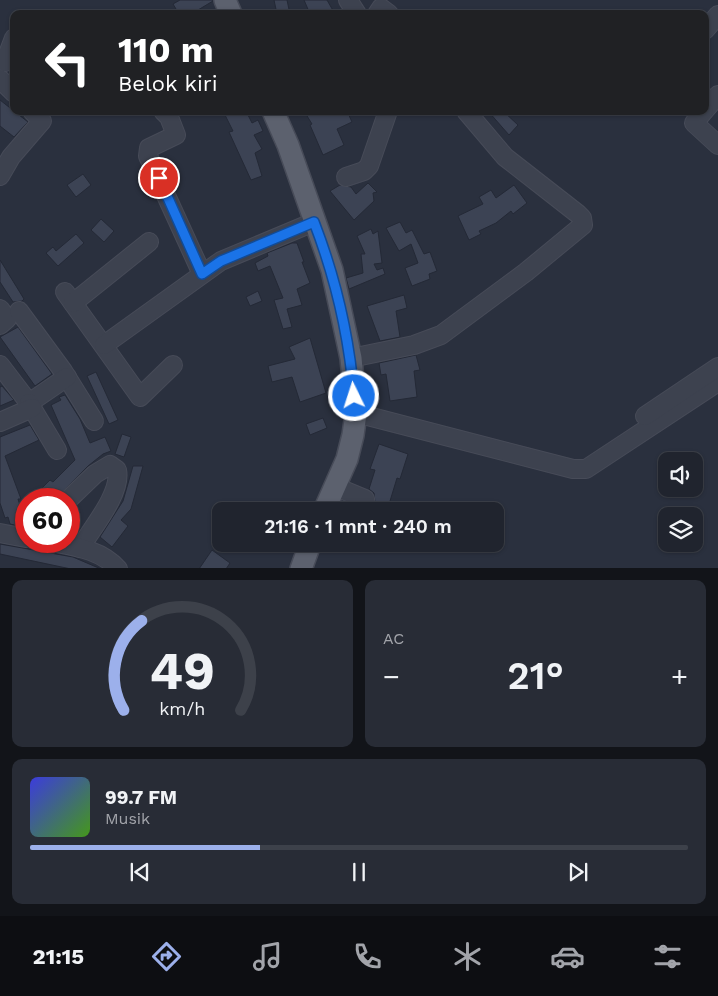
<!DOCTYPE html>
<html lang="id">
<head>
<meta charset="utf-8">
<style>
	body { margin:0; font-family:"Work Sans",sans-serif; background:#282c36; color:#f1f3f6; height:100vh; display:flex; flex-direction:column; font-size:19px; white-space:nowrap }
	* { box-sizing:border-box; margin:0 }
	p { font-size:16px; color:#a2a4aa }
	.icon { flex:none; width:28px; height:28px; fill:none; stroke:currentColor; stroke-width:2; stroke-linecap:round; stroke-linejoin:round }
	.map { position:relative; height:568px; overflow:hidden }
	.sheet { display:flex; flex-direction:column; gap:12px; padding:12px; background:#121419; flex:1 }
	.sheet>* { flex:none }
	.hud { position:absolute; left:10px; top:10px; width:699px; height:105px; border-radius:10px; box-shadow:0 1px 4px #0004,0 0 0 1px #3d414a; background:#202124; color:#fff; overflow:hidden }
	.controls { position:absolute; left:658px; top:452px; display:grid; gap:10px }
	.controls a { display:grid; place-items:center; width:45px; height:45px; border-radius:10px; background:#20242e; box-shadow:0 1px 4px #0004,0 0 0 1px #3d414a; font-size:25px }
	.speed { position:absolute; left:15px; top:488px; display:flex; gap:10px; font-size:25px; font-weight:700; text-align:center }
	.speed>* { display:grid; place-content:center; width:65px; height:65px; border-radius:50%; background:#20242e; box-shadow:0 1px 4px #0004,0 0 0 1px #3d414a; line-height:1 }
	.speed .limit { border:8px solid #d22; background:#fff; color:#111 }
	.pin { position:absolute; display:grid; place-items:center; width:42px; height:42px; color:#fff; margin:-21px; border:2px solid #fff; border-radius:50%; box-shadow:0 1px 5px #0007 }
	.me { position:absolute; width:55px; margin:-28px; rotate:356deg; stroke-linejoin:round; filter:drop-shadow(0 0 4px #0008) }
	.turn { display:flex; align-items:center; gap:18px; height:105px; padding:0 25px; font-size:22px }
	.turn .icon { width:65px; height:65px; stroke-width:2.5 }
	.turn b { display:block; font-size:35px; line-height:42px }
	.big { font-size:38px; font-weight:600; line-height:1.1 }
	.sheet .tile { flex:1; display:flex; flex-direction:column; justify-content:center; gap:8px; min-width:0; padding:0 18px; border-radius:10px; background:#282c36 }
	.sheet .dial { align-items:center; gap:0 }
	.dial svg { height:130px; overflow:visible; fill:none; stroke:#3d414a; stroke-width:7; stroke-linecap:round; text-anchor:middle }
	.dial text { fill:#f1f3f6; stroke:none }
	.song { display:flex; align-items:center; gap:15px }
	.cover { width:60px; height:60px; border-radius:8px; background:linear-gradient(135deg,hsl(240 70% 55%),hsl(100 70% 35%)) }
	.played { height:5px; border-radius:2px; background:linear-gradient(90deg,#9cb0eb 35%,#3d414a 35%) }
	.keys { display:flex; justify-content:space-around; direction:ltr }
	.heat { display:flex; justify-content:space-between; align-items:center; font-size:28px; direction:ltr }
	.sheet .tiles { flex:1; display:grid; gap:12px; grid-template-columns:1fr 1fr }
	.tile:last-child { grid-column:span 2 }
	.trip { position:absolute; left:212px; top:502px; width:292px; height:50px; border-radius:10px; background:#20242e; box-shadow:0 1px 4px #0004,0 0 0 1px #3d414a; font-weight:600; line-height:50px; text-align:center }
	.tabs { display:flex; height:80px; justify-content:space-around; align-items:center; background:#0d0e12; color:#a2a4aa }
	.tabs .icon { width:35px; height:35px }
	.tabs .selected { color:#9cb0eb }
	.tabs b { font-size:22px; color:#f1f3f6 }
	.map>svg:first-child { display:block }
</style>
</head>
<body>
<div class="map">
<svg width="718" height="569" viewBox="0 0 718 569">
	<rect width="100%" height="100%" fill="#2a303e"/>
	<g fill="#3c4354" stroke="#242936">
		<polygon points="180,0 213,0 213,1 198,10 200,14 179,14 173,4"/>
		<polygon points="274,0 287,0 290,14 277,14"/>
		<polygon points="304,0 327,0 335,14 310,14"/>
		<polygon points="0,100 28,122 14,137 0,126"/>
		<polygon points="223,111 246,111 252,123 258,120 263,131 254,135 262,149 255,153 262,176 251,180 229,132 233,131"/>
		<polygon points="304,111 347,111 352,122 337,129 344,145 323,155 310,125 312,124"/>
		<polygon points="488,111 503,111 518,125 509,135"/>
		<polygon points="83,174 91,185 76,197 67,185"/>
		<polygon points="368,183 377,192 373,193 374,201 354,220 330,191 340,185 351,187 356,194"/>
		<polygon points="514,185 527,203 513,214 511,211 496,223 479,231 481,234 469,240 458,216 483,204 479,197 491,190 496,198"/>
		<polygon points="101,219 114,231 104,242 91,230"/>
		<polygon points="400,222 406,233 412,230 424,254 430,252 437,271 429,274 430,279 412,286 405,268 418,263 411,244 399,251 386,228"/>
		<polygon points="371,229 373,234 378,231 382,263 374,264 377,270 383,268 385,274 349,289 346,278 363,273 361,254 365,254 357,236"/>
		<polygon points="76,234 84,243 58,266 46,253 53,247 56,251"/>
		<polygon points="292,243 297,243 304,262 302,262 310,283 297,289 302,305 287,309 292,327 283,329 274,300 283,298 270,266 258,271 255,263 268,256 267,253"/>
		<polygon points="0,260 24,299 22,301 13,302 0,282"/>
		<polygon points="258,291 262,301 250,306 246,297"/>
		<polygon points="404,295 407,308 396,311 400,337 380,341 367,306"/>
		<polygon points="18,327 52,374 35,386 0,337"/>
		<polygon points="310,338 326,393 300,402 292,377 272,382 268,366 295,359 289,347"/>
		<polygon points="416,355 420,370 414,371 417,397 390,401 386,374 381,375 379,363"/>
		<polygon points="96,372 118,420 109,424 87,376"/>
		<polygon points="2,386 14,400 0,406 0,387"/>
		<polygon points="65,395 80,419 90,443 105,437 111,451 103,454 88,466 56,499 31,499 50,480 53,482 75,460 51,405 61,400 59,397"/>
		<polygon points="323,418 327,428 310,435 306,424"/>
		<polygon points="30,425 39,440 5,456 21,499 18,499 26,524 19,526 10,524 8,517 5,518 0,503 0,437"/>
		<polygon points="122,434 131,437 124,457 115,454"/>
		<polygon points="379,444 408,454 400,479 397,478 387,511 363,511 371,508 375,503 374,493 369,489 375,470 370,469"/>
		<polygon points="133,466 143,466 131,509 121,520 128,526 112,547 100,537 123,501"/>
		<polygon points="0,544 73,557 101,569 71,569 0,554"/>
		<polygon points="212,550 230,563 226,569 199,569"/>
	</g>
	<g fill="none" stroke-linecap="round" stroke-linejoin="round">
		<defs>
			<g id="minor">
				<polyline points="348,0 357,14"/>
				<polyline points="377,14 381,8 389,14"/>
				<polyline points="705,30 718,15"/>
				<polyline points="5,62 14,38"/>
				<polyline points="0,79 14,93"/>
				<polyline points="705,110 718,95"/>
				<polyline points="163,111 169,117 176,135 149,148 148,156 202,274"/>
				<polyline points="704,111 694,123 718,145"/>
				<polyline points="0,176 11,157 42,121 32,111"/>
				<polyline points="346,177 364,171 369,166 388,111"/>
				<polyline points="65,292 140,397 173,365"/>
				<polyline points="73,303 149,242"/>
				<polyline points="0,309 7,319 0,325"/>
				<polyline points="19,311 63,371 94,421"/>
				<polyline points="104,345 221,261 314,222"/>
				<polyline points="351,358 414,345 441,335 526,272 583,225 582,218 578,214 505,157 466,111"/>
				<polyline points="0,365 29,403 67,377"/>
				<polyline points="29,403 57,450"/>
				<polyline points="356,413 573,469 586,469 718,382"/>
				<polyline points="645,416 718,367"/>
				<polyline points="0,422 32,408"/>
				<polyline points="336,487 365,499"/>
				<path d="M69 499 95 474 110 465 117 470C122 493 92 528 80 548"/>
				<polyline points="0,533 26,538"/>
				<path d="M47 541C72 546 101 549 118 569"/>
			</g>
			<g id="major">
				<polyline points="225,0 231,14"/>
				<polyline points="273,111 288,145 332,270 351,358 356,413 353,435 347,459 324,511"/>
				<polyline points="301,569 310,544"/>
			</g>
		</defs>
		<use href="#minor" stroke="#474b58" stroke-width="20"/>
		<use href="#major" stroke="#474b58" stroke-width="24"/>
		<use href="#minor" stroke="#3d424f" stroke-width="18"/>
		<use href="#major" stroke="#5c616e" stroke-width="21"/>
	</g>
	<g fill="none" stroke-linecap="round" stroke-linejoin="round">
		<defs>
			<path id="route" d="M159 178 202 274 221 261 314 222C336 279 349 335 354 396"/>
		</defs>
		<use href="#route" stroke="#114b97" stroke-width="12"/>
		<use href="#route" stroke="#1a73e8" stroke-width="9"/>
	</g>
</svg>
<div class="controls">
<a><svg class="icon" aria-label="sound" viewBox="0 0 24 24"><path d="M4 9h4l5-4v14l-5-4H4zM17 9q2 3 0 6"/></svg></a>
<a><svg class="icon" aria-label="layers" viewBox="0 0 24 24"><path d="M12 4l9 5-9 5-9-5zM3 14l9 5 9-5"/></svg></a>
</div>
<div class="speed"><div class="limit">60</div></div>
<div class="pin" style="left:159px;top:178px;background:#d93025"><svg class="icon" aria-label="arrive" viewBox="0 0 24 24"><path d="M6 21V4h12l-3 4 3 4H6"/></svg></div>
<svg class="me" style="left:354px;top:396px" viewBox="-20 -20 40 40"><circle r="17" fill="#1a73e8" stroke="#fff" stroke-width="3"/><path d="M0-11L8 9 0 5-8 9z" fill="#fff"/></svg>
<div class="trip">21:16 · 1 mnt · 240 m</div>
<div class="hud">
<div class="turn"><svg class="icon" aria-label="left" viewBox="0 0 24 24"><path d="M17 20v-9H6M10 6l-5 5 5 5"/></svg><div><b>110 m</b>Belok kiri</div></div>
</div>
</div>
<section class="sheet">
<div class="tiles">
<div class="tile dial"><svg viewBox="0 0 100 80">
<path d="M14 69A42 42 0 1 1 86 69"/>
<path d="M14 69A42 42 0 0 1 25 14" stroke="#9cb0eb"/>
<text x="50" y="56" font-size="32" font-weight="700">49</text>
<text x="50" y="72" font-size="11">km/h</text>
</svg></div>
<div class="tile"><p>AC</p>
<div class="heat"><a>−</a><b class="big">21°</b><a>+</a></div>
</div>
<div class="tile">
<div class="song"><i class="cover"></i><div><b>99.7 FM</b><p>Musik</p></div></div>
<div class="played"></div>
<div class="keys"><svg class="icon" aria-label="previous" viewBox="0 0 24 24"><path d="M18 5L8 12l10 7zM5 5v14"/></svg><svg class="icon" aria-label="pause" viewBox="0 0 24 24"><path d="M8 5v14M16 5v14"/></svg><svg class="icon" aria-label="next" viewBox="0 0 24 24"><path d="M6 5l10 7-10 7zM19 5v14"/></svg></div>
</div>
</div>
</section>
<nav class="tabs">
<b>21:15</b>
<svg class="icon selected" aria-label="directions" viewBox="0 0 24 24"><path d="M12 3l9 9-9 9-9-9zM9 14v-3h6M13 9l2 2-2 2"/></svg>
<svg class="icon" aria-label="music" viewBox="0 0 24 24"><path d="M9 18V5l10-2v13"/><circle cx="6" cy="18" r="3"/><circle cx="16" cy="16" r="3"/></svg>
<svg class="icon" aria-label="phone" viewBox="0 0 24 24"><path d="M5 4h4l2 5-3 2q2 4 5 5l2-3 5 2v4C11 20 4 13 5 4z"/></svg>
<svg class="icon" aria-label="climate" viewBox="0 0 24 24"><path d="M12 3v18M4 7l16 10M4 17L20 7"/></svg>
<svg class="icon" aria-label="car" viewBox="0 0 24 24"><path d="M5 17H2v-5l4-1 3-4h7l3 4 3 1v5h-3M9 17h6M6 11h13"/><circle cx="7" cy="17" r="2"/><circle cx="17" cy="17" r="2"/></svg>
<svg class="icon" aria-label="filters" viewBox="0 0 24 24"><path d="M4 7h16M4 17h16"/><circle cx="9" cy="7" r="2"/><circle cx="15" cy="17" r="2"/></svg>
</nav>
</body>
</html>
